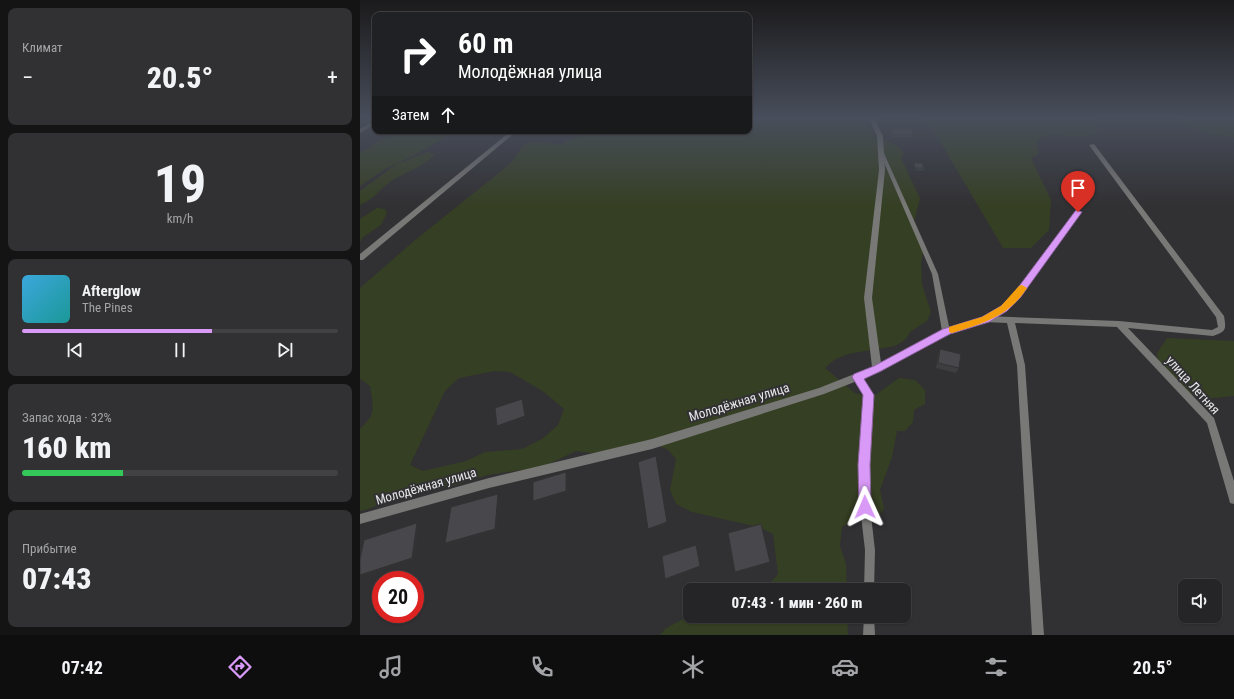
<!DOCTYPE html>
<html lang="ru">
<head>
<meta charset="utf-8">
<style>
	body { margin:0; font-family:"Roboto Condensed",sans-serif; background:#313032; color:#f1f3f6; height:100vh; display:flex; flex-direction:column; font-size:15px; white-space:nowrap }
	* { box-sizing:border-box; margin:0 }
	p { font-size:13px; color:#a3a4a7 }
	.icon { flex:none; width:22px; height:22px; fill:none; stroke:currentColor; stroke-width:2; stroke-linecap:round; stroke-linejoin:round }
	.map { position:relative; flex:1; overflow:hidden }
	.drawer { display:flex; flex-direction:column; gap:8px; padding:8px; background:#141415; width:360px }
	.drawer>* { flex:none }
	.guide { position:absolute; left:12px; top:12px; width:380px; height:122px; border-radius:8px; box-shadow:0 1px 3px #0004,0 0 0 1px #424143; background:#202124; color:#fff; overflow:hidden }
	.fabs { position:absolute; left:818px; top:579px; display:grid; gap:8px }
	.fabs a { display:grid; place-items:center; width:44px; height:44px; border-radius:8px; background:#252426; box-shadow:0 1px 3px #0004,0 0 0 1px #424143; font-size:20px }
	.speed { position:absolute; left:12px; top:571px; display:flex; gap:8px; font-size:20px; font-weight:700; text-align:center }
	.speed>* { display:grid; place-content:center; width:52px; height:52px; border-radius:50%; background:#252426; box-shadow:0 1px 3px #0004,0 0 0 1px #424143; line-height:1 }
	.speed .limit { border:6px solid #d22; background:#fff; color:#111 }
	.pin { position:absolute; display:grid; place-items:center; width:34px; height:34px; color:#fff; margin:-41px -17px; border-radius:50% 50% 50% 0; rotate:-45deg; box-shadow:0 0 4px #0007 }
	.pin .icon { rotate:45deg }
	.me { position:absolute; width:44px; margin:-22px; rotate:359deg; stroke-linejoin:round; filter:drop-shadow(0 0 3px #0008) }
	.turn { display:flex; align-items:center; gap:14px; height:84px; padding:0 20px; font-size:18px }
	.turn .icon { width:52px; height:52px; stroke-width:2.5 }
	.turn b { display:block; font-size:28px; line-height:34px }
	.then { display:flex; align-items:center; height:38px; padding:0 20px; background:#0003; gap:8px; font-size:15px }
	.big { font-size:30px; font-weight:800; line-height:1.1 }
	.drawer .widget { flex:1; display:flex; flex-direction:column; justify-content:center; gap:6px; min-width:0; padding:0 14px; border-radius:8px; background:#313032 }
	.drawer .dial { align-items:center; gap:0 }
	.dial b { font-size:52px; line-height:1 }
	.song { display:flex; align-items:center; gap:12px }
	.cover { width:48px; height:48px; border-radius:6px; background:linear-gradient(135deg,hsl(200 70% 55%),hsl(180 70% 35%)) }
	.played { height:4px; border-radius:2px; background:linear-gradient(90deg,#d99af7 60%,#424143 60%) }
	.keys { display:flex; justify-content:space-around; direction:ltr }
	.heat { display:flex; justify-content:space-between; align-items:center; font-size:22px; direction:ltr }
	.charge { height:6px; border-radius:3px; background:linear-gradient(90deg,#34c759 32%,#424143 0) }
	.trip { position:absolute; left:323px; top:583px; width:228px; height:40px; border-radius:8px; background:#252426; box-shadow:0 1px 3px #0004,0 0 0 1px #424143; font-weight:800; line-height:40px; text-align:center }
	.menu { display:flex; height:64px; justify-content:space-around; align-items:center; background:#0f0e0f; color:#a3a4a7 }
	.menu .icon { width:28px; height:28px }
	.menu .current { color:#d99af7 }
	.menu b { font-size:18px; color:#f1f3f6 }
	main { display:flex; flex:1; min-height:0 }
	.map>svg:first-child { display:block }
</style>
</head>
<body>
<main>
<section class="drawer">
<div class="widget"><p>Климат</p>
<div class="heat"><a>−</a><b class="big">20.5°</b><a>+</a></div>
</div>
<div class="widget dial"><b>19</b><p>km/h</p></div>
<div class="widget">
<div class="song"><i class="cover"></i><div><b>Afterglow</b><p>The Pines</p></div></div>
<div class="played"></div>
<div class="keys"><svg class="icon" aria-label="previous" viewBox="0 0 24 24"><path d="M18 5L8 12l10 7zM5 5v14"/></svg><svg class="icon" aria-label="pause" viewBox="0 0 24 24"><path d="M8 5v14M16 5v14"/></svg><svg class="icon" aria-label="next" viewBox="0 0 24 24"><path d="M6 5l10 7-10 7zM19 5v14"/></svg></div>
</div>
<div class="widget"><p>Запас хода · 32%</p><b class="big">160 km</b><div class="charge"></div></div>
<div class="widget"><p>Прибытие</p><b class="big">07:43</b></div>
</section>
<div class="map">
<svg width="874" height="635" viewBox="0 0 874 635">
	<rect width="100%" height="100%" fill="#313033"/>
	<g fill="#353f23" fill-rule="evenodd">
		<path d="M389 118H502L509 126 515 138C525 141 540 144 544 154L541 158 560 198 554 222 564 248 561 263 562 284 571 312 567 321 550 332 545 340 535 346 488 354 474 360 465 368 495 393 511 398 539 378 555 380 565 390V404L554 410 553 422 545 431H537L532 457 520 490 524 509 514 522 496 519 482 527 480 546 486 564 487 590H404L418 574 413 534 398 527 332 512 316 504 310 490 316 459 307 449 292 444 251 456 216 451 183 467 128 475 89 487 51 492 8 509 0 511V429C17 413 13 407 10 386L0 379V288L54 241 150 164 164 145 173 142 201 144 218 137 226 131H242L246 136 260 131H389ZM135 371 150 372 184 392 204 409 198 425 182 439 162 449 125 452 106 461 63 471 50 465 85 391 99 378Z"/>
		<path d="M559 118H733L738 130 732 136C725 136 717 137 710 136 696 135 688 133 677 141L678 155 671 158 691 200 689 230 671 248H643L571 126H562Z"/>
		<path d="M817 118H874V138C860 135 823 132 817 118Z"/>
		<polygon points="36,131 96,131 53,156 25,169 0,186 0,153"/>
		<path d="M68 152 75 154C63 168 44 172 30 182 17 191 16 198 0 205V191L37 164Z"/>
		<polygon points="17,208 25,209 27,213 21,225 3,237 0,242 0,219"/>
		<polygon points="807,338 874,341 874,396 846,399 813,388 798,365 797,353"/>
		<polygon points="330,615 487,616 488,635 300,635 305,629"/>
	</g>
	<g fill="none" stroke-linecap="round" stroke-linejoin="round">
		<g fill="#787876" fill-rule="evenodd">
			<polygon points="519,150 523,151 578,274 590,331 589,333 583,333 582,331 572,274 519,151"/>
			<polygon points="718,210 721,212 659,298 646,311 627,321 623,321 621,319 623,317 642,307 655,294 716,211"/>
			<polygon points="497,374 500,375 512,395 508,465 510,507 515,550 514,590 504,590 505,550 500,507 500,465 504,395 493,377 494,375"/>
			<polygon points="504,616 514,616 515,635 503,635"/>
		</g>
		<g fill="#787876" fill-rule="evenodd">
			<path d="M509 118H514L523 136 525 170 512 298 521 363 583 329 625 316 759 321 852 330 858 327 856 317 729 145 734 144 864 316C866 329 867 331 853 336L768 328 854 418 874 481V504L870 503 869 499 847 423 757 327 655 323 665 365 684 635H672L657 365 647 323 625 322 589 333 520 372 464 394 292 449 129 488 0 524V514L129 478 292 439 459 388 512 367 504 298 519 170 517 136Z"/>
			<polygon points="15,120 15,124 0,133 0,129"/>
		</g>
		<polygon fill="#787876" fill-rule="evenodd" points="151,131 157,131 3,260 0,260 0,254"/>
	</g>
	<g fill="#3e3d40">
		<polygon points="532,129 553,135 552,137 532,137 531,132"/>
		<polygon points="554,163 564,168 563,171 555,170 554,165"/>
		<polygon points="580,349 599,368 596,373 576,368 578,355"/>
	</g>
	<g fill="#323234">
		<polygon points="162,399 164,402 167,419 139,429 137,426"/>
		<polygon points="296,456 297,459 309,524 289,531 288,529"/>
		<polygon points="206,472 208,475 208,493 175,503 173,501"/>
		<polygon points="138,494 140,497 138,531 89,545 85,543"/>
		<polygon points="57,523 60,525 55,560 1,578 0,578 0,575"/>
		<polygon points="336,545 337,547 341,568 306,581 305,579"/>
		<polygon points="410,562 410,564 375,574 375,572"/>
	</g>
	<g fill="#48474b" stroke="#323234">
		<polygon points="532,129 551,129 553,135 533,135"/>
		<polygon points="554,163 562,163 564,168 555,168"/>
		<polygon points="580,349 601,354 599,368 578,363"/>
		<polygon points="162,399 165,416 137,426 135,408"/>
		<polygon points="296,456 307,522 288,529 278,462"/>
		<polygon points="206,472 206,491 173,501 173,482"/>
		<polygon points="138,494 135,529 85,543 91,507"/>
		<polygon points="57,523 52,558 0,575 0,559 4,540"/>
		<polygon points="401,524 410,562 375,572 368,533"/>
		<polygon points="336,545 340,566 305,579 302,556"/>
	</g>
	<linearGradient id="sky" x2="0" y2="1"><stop stop-color="#1b1a1c"/><stop offset="0.57" stop-color="#484e5b"/><stop offset="1" stop-color="#484e5b" stop-opacity="0"/></linearGradient>
	<rect width="874" height="207" fill="url(#sky)"/>
	<polygon fill="#d99af7" stroke="#8d64a1" points="716,210 722,212 660,298 647,311 629,322 590,334 521,371 504,379 514,395 510,465 511,507 509,511 505,513 500,511 499,507 498,465 503,395 492,377 494,374 514,366 583,329 622,317 641,306 654,293"/>
	<path fill="#f59e0b" d="M662 285 667 288C648 317 623 323 592 333L589 332V327L622 317 641 306 659 286Z"/>
	<g text-anchor="middle" dominant-baseline="central" stroke-width="4" stroke-linejoin="round" paint-order="stroke">
		<g font-size="13" fill="#e6e5e8" stroke="#313033">
			<text transform="translate(833 385) rotate(48)">улица Летняя</text>
			<text transform="translate(379 402) rotate(-17)">Молодёжная улица</text>
			<text transform="translate(66 486) rotate(-16)">Молодёжная улица</text>
		</g>
	</g>
</svg>
<div class="fabs">
<a><svg class="icon" aria-label="sound" viewBox="0 0 24 24"><path d="M4 9h4l5-4v14l-5-4H4zM17 9q2 3 0 6"/></svg></a>
</div>
<div class="speed"><div class="limit">20</div></div>
<div class="pin" style="left:718px;top:212px;background:#d93025"><svg class="icon" aria-label="arrive" viewBox="0 0 24 24"><path d="M6 21V4h12l-3 4 3 4H6"/></svg></div>
<svg class="me" style="left:505px;top:507px" viewBox="-20 -20 40 40"><path d="M0-17L14 15 0 8-14 15z" fill="#d99af7" stroke="#fff" stroke-width="4"/></svg>
<div class="trip">07:43 · 1 мин · 260 m</div>
<div class="guide">
<div class="turn"><svg class="icon" aria-label="right" viewBox="0 0 24 24"><path d="M7 20v-9h11M14 6l5 5-5 5"/></svg><div><b>60 m</b>Молодёжная улица</div></div>
<div class="then">Затем<svg class="icon" aria-label="ahead" viewBox="0 0 24 24"><path d="M12 20V5M6 11l6-6 6 6"/></svg></div>
</div>
</div>
</main>
<nav class="menu">
<b>07:42</b>
<svg class="icon current" aria-label="directions" viewBox="0 0 24 24"><path d="M12 3l9 9-9 9-9-9zM9 14v-3h6M13 9l2 2-2 2"/></svg>
<svg class="icon" aria-label="music" viewBox="0 0 24 24"><path d="M9 18V5l10-2v13"/><circle cx="6" cy="18" r="3"/><circle cx="16" cy="16" r="3"/></svg>
<svg class="icon" aria-label="phone" viewBox="0 0 24 24"><path d="M5 4h4l2 5-3 2q2 4 5 5l2-3 5 2v4C11 20 4 13 5 4z"/></svg>
<svg class="icon" aria-label="climate" viewBox="0 0 24 24"><path d="M12 3v18M4 7l16 10M4 17L20 7"/></svg>
<svg class="icon" aria-label="car" viewBox="0 0 24 24"><path d="M5 17H2v-5l4-1 3-4h7l3 4 3 1v5h-3M9 17h6M6 11h13"/><circle cx="7" cy="17" r="2"/><circle cx="17" cy="17" r="2"/></svg>
<svg class="icon" aria-label="filters" viewBox="0 0 24 24"><path d="M4 7h16M4 17h16"/><circle cx="9" cy="7" r="2"/><circle cx="15" cy="17" r="2"/></svg>
<b>20.5°</b>
</nav>
</body>
</html>
